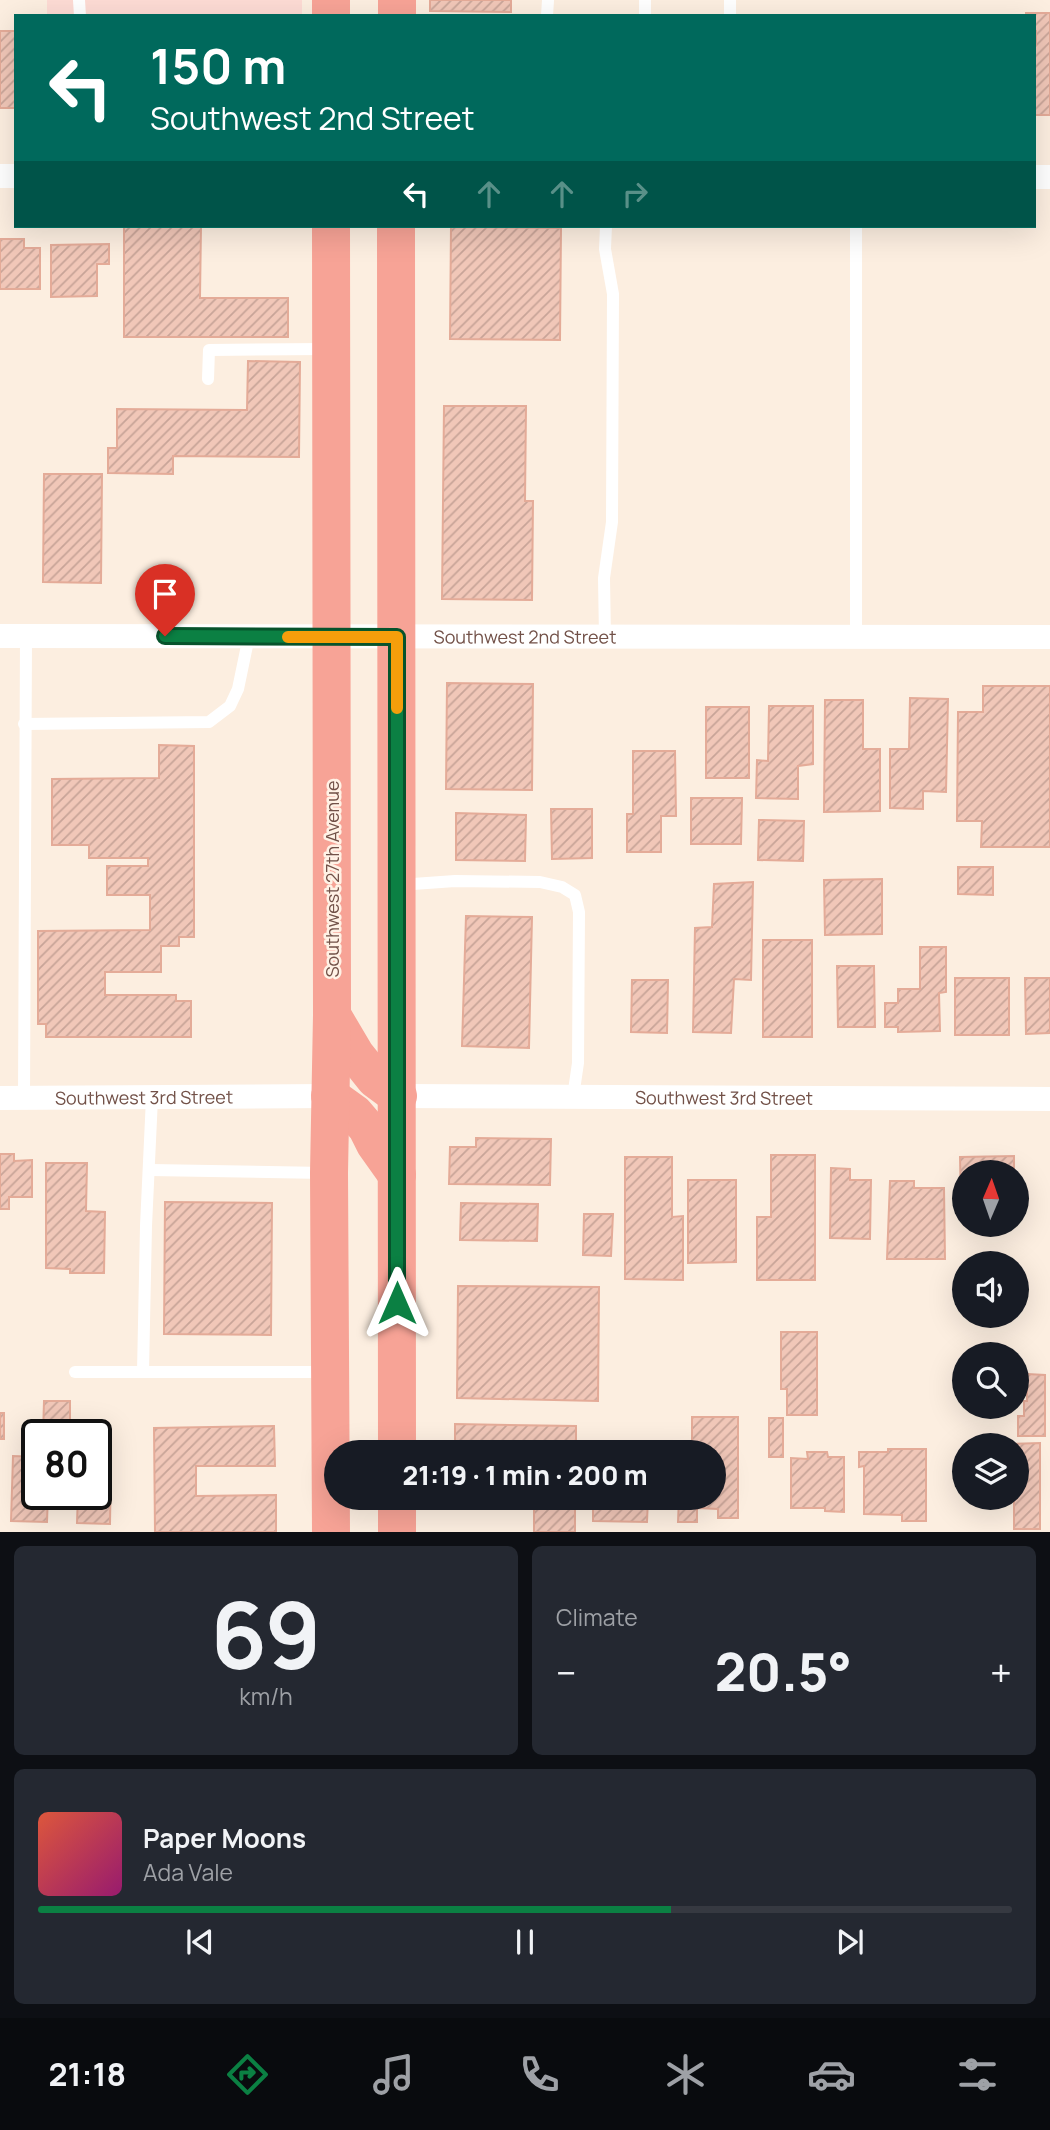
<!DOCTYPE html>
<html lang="en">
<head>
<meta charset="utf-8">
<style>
	body { margin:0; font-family:Manrope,sans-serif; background:#242831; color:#f1f3f6; height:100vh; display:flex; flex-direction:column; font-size:26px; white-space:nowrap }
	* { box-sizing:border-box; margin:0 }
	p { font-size:23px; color:#9ea1a6 }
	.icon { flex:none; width:38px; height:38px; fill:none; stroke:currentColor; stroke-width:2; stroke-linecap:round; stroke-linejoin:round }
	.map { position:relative; height:1532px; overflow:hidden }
	.side { display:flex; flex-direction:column; gap:14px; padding:14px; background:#0d0f14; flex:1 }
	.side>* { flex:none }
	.guide { position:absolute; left:14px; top:14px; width:1022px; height:214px; border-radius:0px; box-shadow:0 7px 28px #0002; background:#00695c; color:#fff; overflow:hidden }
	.needle { width:46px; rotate:2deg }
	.buttons { position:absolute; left:952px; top:1160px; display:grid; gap:14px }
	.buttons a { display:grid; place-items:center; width:77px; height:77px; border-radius:50%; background:#171b24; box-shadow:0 7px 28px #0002; font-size:35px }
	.speed { position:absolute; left:21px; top:1419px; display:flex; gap:14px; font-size:35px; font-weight:700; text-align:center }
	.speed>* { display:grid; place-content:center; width:91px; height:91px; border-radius:50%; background:#171b24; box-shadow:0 7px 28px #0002; line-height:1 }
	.speed .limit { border:4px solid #111; border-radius:10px; background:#fff; color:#111 }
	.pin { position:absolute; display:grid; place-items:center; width:60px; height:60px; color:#fff; margin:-72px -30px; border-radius:50% 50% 50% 0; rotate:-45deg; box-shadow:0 0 7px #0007 }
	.pin .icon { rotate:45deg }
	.me { position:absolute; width:77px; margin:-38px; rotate:0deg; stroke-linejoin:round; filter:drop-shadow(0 0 5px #0008) }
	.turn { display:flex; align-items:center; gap:24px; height:147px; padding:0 21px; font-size:32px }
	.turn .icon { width:91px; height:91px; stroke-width:2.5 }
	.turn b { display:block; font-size:49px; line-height:60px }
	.lanes { display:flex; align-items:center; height:66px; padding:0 21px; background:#0003; justify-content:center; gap:35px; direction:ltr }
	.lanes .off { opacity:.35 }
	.big { font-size:52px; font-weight:800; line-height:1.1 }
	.side .tile { flex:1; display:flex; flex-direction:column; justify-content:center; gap:10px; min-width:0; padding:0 24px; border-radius:10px; background:#242831 }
	.side .dial { align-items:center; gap:0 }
	.dial b { font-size:91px; line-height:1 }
	.song { display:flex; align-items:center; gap:21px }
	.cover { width:84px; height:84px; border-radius:10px; background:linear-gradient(135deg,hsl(10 70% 55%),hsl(320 70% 35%)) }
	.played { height:7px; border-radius:4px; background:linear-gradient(90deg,#0b8043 65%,#363941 65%) }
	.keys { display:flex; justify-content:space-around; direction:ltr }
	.heat { display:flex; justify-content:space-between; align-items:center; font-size:38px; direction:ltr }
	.side .tiles { flex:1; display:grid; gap:14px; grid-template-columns:1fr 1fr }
	.tile:last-child { grid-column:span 2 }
	.trip { position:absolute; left:324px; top:1440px; width:402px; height:70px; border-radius:35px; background:#171b24; box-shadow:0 7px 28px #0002; font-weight:800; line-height:70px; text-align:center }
	.menu { display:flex; height:112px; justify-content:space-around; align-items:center; background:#090b0e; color:#9ea1a6 }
	.menu .icon { width:49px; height:49px }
	.menu .current { color:#0b8043 }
	.menu b { font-size:32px; color:#f1f3f6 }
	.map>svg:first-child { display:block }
</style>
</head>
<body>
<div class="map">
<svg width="1050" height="1532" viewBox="0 0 1050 1532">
	<defs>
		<pattern id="building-hatch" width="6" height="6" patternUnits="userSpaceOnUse" patternTransform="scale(1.75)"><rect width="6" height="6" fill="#f1c7b8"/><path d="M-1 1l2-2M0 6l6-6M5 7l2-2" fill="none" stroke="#c8a498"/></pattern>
	</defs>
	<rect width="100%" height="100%" fill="#fceee0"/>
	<rect fill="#fddbd4" x="47" y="0" width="255" height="16"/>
	<g fill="url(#building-hatch)" stroke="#e4ab98" stroke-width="2">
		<polygon points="430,0 511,0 511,12 430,11"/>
		<polygon points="1026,13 1050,13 1050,115 1034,115 1034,45 1036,45 1036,31 1034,31 1034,16 1026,16"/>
		<rect x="0" y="31" width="16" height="77"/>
		<polygon points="124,226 201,226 200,298 288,298 288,337 124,337"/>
		<polygon points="451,227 561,228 560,340 450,339"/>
		<polygon points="0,239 24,239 24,248 40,248 40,289 0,289"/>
		<polygon points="109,244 109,264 97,264 97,296 51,297 51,245"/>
		<polygon points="248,361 300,362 299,457 173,456 173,474 108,473 108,448 117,448 117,409 247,410"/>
		<polygon points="444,406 526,406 525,501 533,501 532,600 442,599"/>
		<polygon points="44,474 102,474 101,583 43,582"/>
		<polygon points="447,683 533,684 532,790 446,789"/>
		<polygon points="983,686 1050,686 1050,847 981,847 982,821 957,821 958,712 983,712"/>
		<polygon points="910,698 948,699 946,792 923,791 923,809 890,808 890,749 909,749"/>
		<polygon points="825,700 863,700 863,749 880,749 880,811 824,812"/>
		<polygon points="769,706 813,706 813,764 798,766 798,799 756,798 757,760 768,761"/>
		<rect x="706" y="707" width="43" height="71"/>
		<polygon points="159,745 194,746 194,937 179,937 179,946 161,946 161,972 105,972 105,995 176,995 176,1001 191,1001 191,1037 46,1037 46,1024 38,1024 38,931 150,930 150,895 107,895 107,866 148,866 148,858 89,858 89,845 52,845 52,779 159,778"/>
		<polygon points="633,751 675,751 676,816 661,816 661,852 627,852 627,814 633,814"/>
		<polygon points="691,798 742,798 741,844 691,844"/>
		<polygon points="551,809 592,809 592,858 552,859"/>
		<polygon points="456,813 526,815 525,861 456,860"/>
		<polygon points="759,820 804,821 803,861 758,860"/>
		<polygon points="958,867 993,867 993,895 958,894"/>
		<polygon points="882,879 882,934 825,935 824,880"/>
		<polygon points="753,882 751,980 734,979 731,1033 693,1032 695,928 712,927 714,884"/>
		<polygon points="466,916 532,917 529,1048 462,1046"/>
		<rect x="763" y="940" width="49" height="97"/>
		<polygon points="920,947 946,947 946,992 939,993 940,1031 898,1032 898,1027 885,1027 885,1003 898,1003 898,989 920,989"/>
		<polygon points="837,966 874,966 875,1027 838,1027"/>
		<rect x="955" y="978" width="54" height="57"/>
		<polygon points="1025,978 1050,978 1050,1033 1026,1034"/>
		<polygon points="632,980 668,980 667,1033 631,1032"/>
		<polygon points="476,1138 551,1139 550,1185 449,1184 450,1147 476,1147"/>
		<polygon points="0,1154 14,1154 14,1161 32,1160 32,1197 9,1197 9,1209 0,1209"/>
		<polygon points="771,1155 815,1155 815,1280 757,1280 757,1217 771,1217"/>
		<polygon points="1014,1156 1014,1172 964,1172 964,1208 961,1208 960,1157"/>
		<polygon points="625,1157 672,1157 672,1217 683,1216 683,1280 625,1279"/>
		<polygon points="46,1163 87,1163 86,1211 105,1212 104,1273 70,1273 70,1269 46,1268"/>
		<polygon points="831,1168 850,1169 850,1180 871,1180 870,1239 830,1238"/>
		<polygon points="688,1180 736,1180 736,1262 688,1263"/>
		<polygon points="890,1181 914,1181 914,1188 944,1188 945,1259 887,1259"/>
		<polygon points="165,1202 272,1203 271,1335 164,1334"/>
		<polygon points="461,1203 538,1204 537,1241 460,1240"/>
		<polygon points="584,1214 613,1214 611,1256 583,1255"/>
		<polygon points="458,1286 599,1287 598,1401 457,1398"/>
		<polygon points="781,1332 817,1332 817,1415 787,1415 787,1389 781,1389"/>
		<polygon points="1027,1374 1045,1375 1045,1436 1018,1436 1018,1416 1024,1416 1024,1401 1027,1401"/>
		<polygon points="44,1401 70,1401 70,1435 43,1435"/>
		<rect x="0" y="1413" width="4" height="26"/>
		<polygon points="692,1417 738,1417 738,1518 718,1518 718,1509 697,1508 697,1522 678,1522 679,1498 714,1498 714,1452 692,1452"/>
		<rect x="769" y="1418" width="14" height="39"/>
		<polygon points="455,1424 576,1426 576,1452 455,1452"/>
		<polygon points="274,1426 275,1466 196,1466 196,1496 276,1495 276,1532 155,1532 154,1428"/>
		<polygon points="1040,1443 1040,1529 1014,1529 1014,1501 1001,1501 1001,1498 1017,1498 1017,1446 1005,1446 1006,1444"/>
		<polygon points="888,1449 926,1449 926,1521 902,1521 902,1515 864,1514 864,1466 859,1467 859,1452 888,1452"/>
		<polygon points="807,1452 827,1452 828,1457 844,1457 844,1512 825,1511 825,1508 791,1508 791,1458 808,1459"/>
		<polygon points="13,1456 37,1457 37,1494 48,1494 47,1522 11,1521"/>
		<polygon points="96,1461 111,1461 110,1524 77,1523 78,1494 96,1494"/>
		<rect x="534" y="1498" width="41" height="34"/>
		<polygon points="593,1498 648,1498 647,1522 593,1521"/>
	</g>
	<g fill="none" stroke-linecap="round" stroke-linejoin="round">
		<g stroke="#fff" stroke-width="12">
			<polyline points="79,0 80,16"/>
			<polyline points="645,0 645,16"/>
			<polyline points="547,16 548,0"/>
			<polyline points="730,16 730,0"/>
			<polyline points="208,379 209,350 327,349"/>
			<polyline points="605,637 604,578 612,522 613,294 605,249 606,226"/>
			<polyline points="856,637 856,226"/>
			<polyline points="24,724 209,722 230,706 238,689 249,636"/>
			<polyline points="399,885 455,881 540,882 562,887 575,895 579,912 578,1063 573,1097"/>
			<polyline points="24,1098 26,636"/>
			<polyline points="150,1170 325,1173"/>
			<polyline points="75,1372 326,1372"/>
			<polyline points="143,1372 146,1226 152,1098"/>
		</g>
		<g stroke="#fff" stroke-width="24">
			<polyline points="0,176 16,176"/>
			<polyline points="1034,177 1050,177"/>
			<path id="s1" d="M0 636 1050 637"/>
			<path id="s2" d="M398 1096 1050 1099"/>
			<path id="s3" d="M0 1098 330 1096"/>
		</g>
		<g stroke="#f7a396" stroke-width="38">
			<polyline points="331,0 331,16"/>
			<polyline points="397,16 397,0"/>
			<polyline points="396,226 397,1452"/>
			<polyline points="332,1015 355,1054 375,1079 398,1096"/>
			<polyline points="330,1096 355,1114 367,1128 375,1144 397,1175"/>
			<polyline points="397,1498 397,1532"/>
			<polyline points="331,1532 329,1173 332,1015 331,226"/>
		</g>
	</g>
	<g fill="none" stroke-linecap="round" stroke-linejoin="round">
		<defs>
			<polyline id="route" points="165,636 397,637 397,1303"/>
		</defs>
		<use href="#route" stroke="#07532c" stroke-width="18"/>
		<use href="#route" stroke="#0b8043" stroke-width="12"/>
		<polyline stroke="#f59e0b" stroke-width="12" points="288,637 397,637 397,708"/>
	</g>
	<g text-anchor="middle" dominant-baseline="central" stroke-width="5" stroke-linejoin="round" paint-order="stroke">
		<g font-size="18" fill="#725148" stroke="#fff2e6">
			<text stroke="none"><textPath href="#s1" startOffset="525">Southwest 2nd Street</textPath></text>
			<text transform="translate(332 879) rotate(-90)">Southwest 27th Avenue</text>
			<text stroke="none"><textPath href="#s3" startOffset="144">Southwest 3rd Street</textPath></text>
			<text stroke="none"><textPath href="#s2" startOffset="326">Southwest 3rd Street</textPath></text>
		</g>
	</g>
</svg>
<div class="buttons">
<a><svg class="needle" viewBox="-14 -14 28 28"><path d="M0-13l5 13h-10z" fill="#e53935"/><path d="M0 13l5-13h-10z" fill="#9ea1a6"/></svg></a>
<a><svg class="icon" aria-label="sound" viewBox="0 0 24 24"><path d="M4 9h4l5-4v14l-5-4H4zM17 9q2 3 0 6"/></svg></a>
<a><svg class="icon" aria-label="search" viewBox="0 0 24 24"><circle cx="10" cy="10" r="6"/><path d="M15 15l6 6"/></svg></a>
<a><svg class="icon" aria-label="layers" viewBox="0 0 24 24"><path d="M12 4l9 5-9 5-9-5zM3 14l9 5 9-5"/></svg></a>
</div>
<div class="speed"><div class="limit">80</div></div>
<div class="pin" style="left:165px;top:636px;background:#d93025"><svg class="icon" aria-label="arrive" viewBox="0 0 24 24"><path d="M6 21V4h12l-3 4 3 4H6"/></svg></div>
<svg class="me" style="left:397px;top:1303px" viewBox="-20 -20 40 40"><path d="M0-17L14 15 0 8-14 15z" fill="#0b8043" stroke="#fff" stroke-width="4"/></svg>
<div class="trip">21:19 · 1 min · 200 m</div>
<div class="guide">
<div class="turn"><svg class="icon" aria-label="left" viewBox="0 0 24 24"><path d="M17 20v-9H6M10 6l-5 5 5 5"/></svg><div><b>150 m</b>Southwest 2nd Street</div></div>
<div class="lanes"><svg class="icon" aria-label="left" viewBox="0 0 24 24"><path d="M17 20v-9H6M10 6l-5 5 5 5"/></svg><svg class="icon off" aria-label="ahead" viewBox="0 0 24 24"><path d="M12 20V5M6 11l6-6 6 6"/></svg><svg class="icon off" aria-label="ahead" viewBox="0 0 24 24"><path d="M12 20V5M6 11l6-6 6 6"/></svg><svg class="icon off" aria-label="right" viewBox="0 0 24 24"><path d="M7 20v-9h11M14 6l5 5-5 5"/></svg></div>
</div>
</div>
<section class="side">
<div class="tiles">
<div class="tile dial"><b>69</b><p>km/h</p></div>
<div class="tile"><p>Climate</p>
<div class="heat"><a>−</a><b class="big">20.5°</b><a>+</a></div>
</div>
<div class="tile">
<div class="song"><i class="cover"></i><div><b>Paper Moons</b><p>Ada Vale</p></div></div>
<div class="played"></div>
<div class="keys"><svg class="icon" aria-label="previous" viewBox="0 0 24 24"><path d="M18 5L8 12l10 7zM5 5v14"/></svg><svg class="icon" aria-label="pause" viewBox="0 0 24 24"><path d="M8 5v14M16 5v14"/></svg><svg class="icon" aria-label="next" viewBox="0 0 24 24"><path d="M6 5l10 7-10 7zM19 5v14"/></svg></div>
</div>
</div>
</section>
<nav class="menu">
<b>21:18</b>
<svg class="icon current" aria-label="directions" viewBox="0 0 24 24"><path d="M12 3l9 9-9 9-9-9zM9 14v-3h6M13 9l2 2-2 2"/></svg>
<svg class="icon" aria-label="music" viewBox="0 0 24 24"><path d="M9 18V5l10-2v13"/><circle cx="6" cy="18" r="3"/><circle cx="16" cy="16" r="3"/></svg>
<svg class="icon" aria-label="phone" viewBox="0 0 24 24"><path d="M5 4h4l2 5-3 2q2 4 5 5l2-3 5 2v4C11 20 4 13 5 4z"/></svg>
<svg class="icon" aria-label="climate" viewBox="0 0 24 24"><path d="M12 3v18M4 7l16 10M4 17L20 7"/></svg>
<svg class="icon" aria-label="car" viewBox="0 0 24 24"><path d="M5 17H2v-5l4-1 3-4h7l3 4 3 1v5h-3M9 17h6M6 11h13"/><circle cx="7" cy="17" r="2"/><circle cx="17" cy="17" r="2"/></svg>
<svg class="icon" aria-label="filters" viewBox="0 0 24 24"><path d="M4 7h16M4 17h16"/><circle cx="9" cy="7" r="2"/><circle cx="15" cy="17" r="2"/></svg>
</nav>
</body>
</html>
